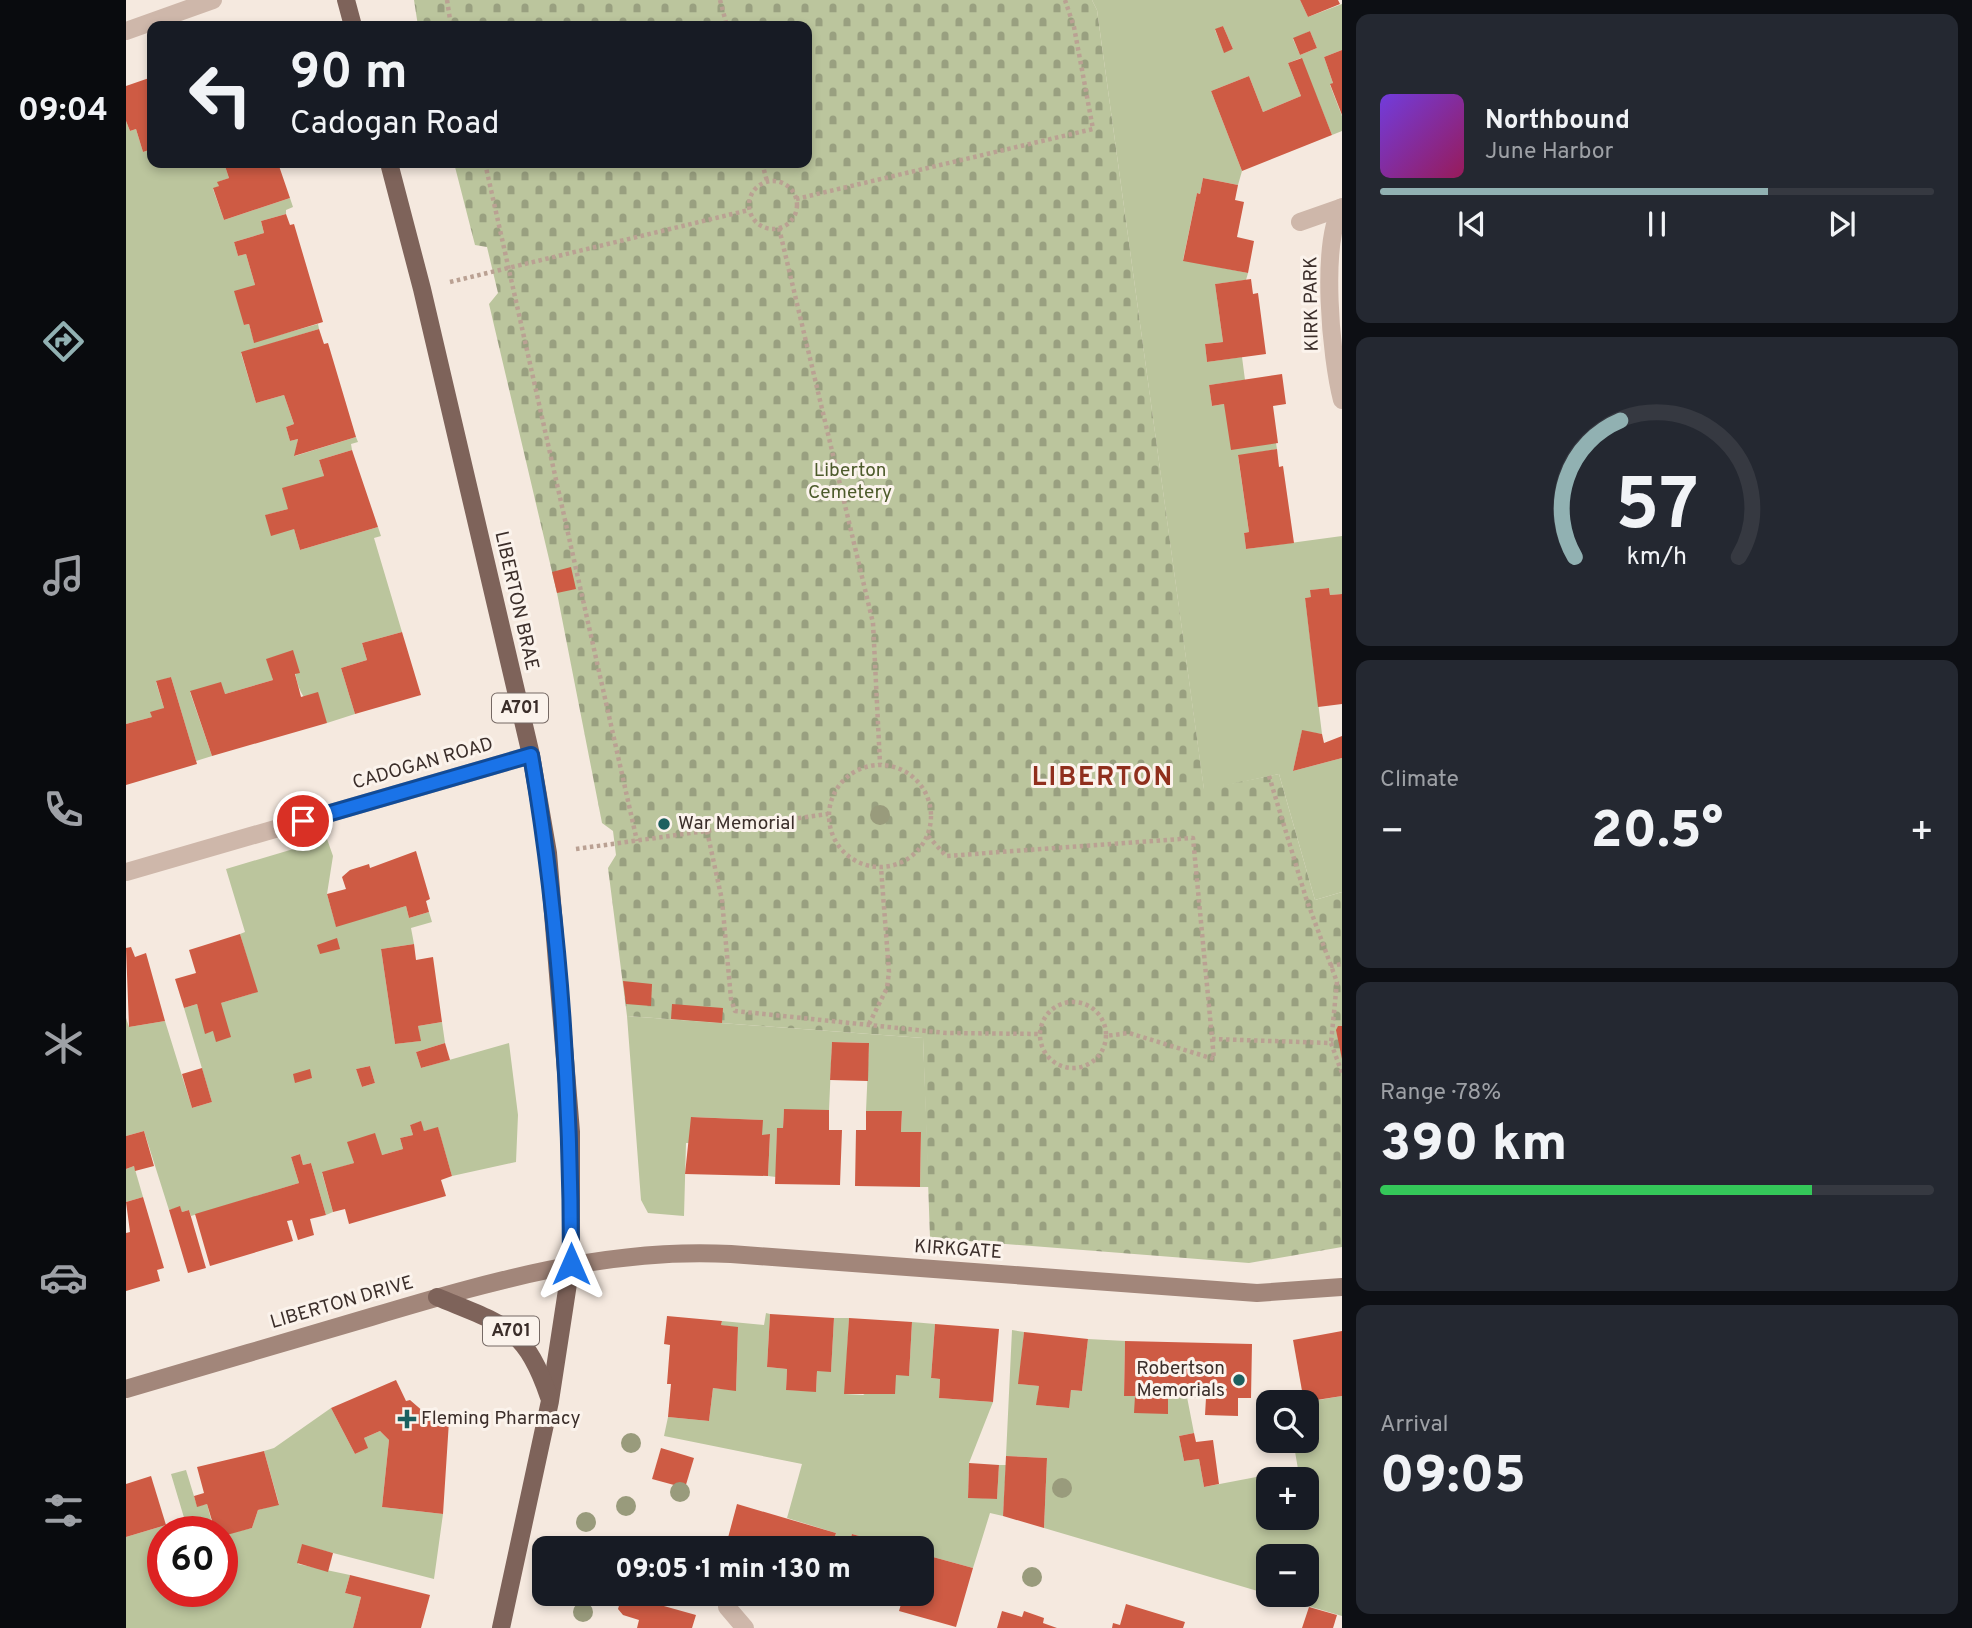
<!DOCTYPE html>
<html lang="en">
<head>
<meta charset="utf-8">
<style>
	body { margin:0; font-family:Overpass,sans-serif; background:#242831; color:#f1f3f6; height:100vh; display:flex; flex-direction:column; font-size:26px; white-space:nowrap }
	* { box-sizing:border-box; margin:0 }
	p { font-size:23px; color:#9ea1a6 }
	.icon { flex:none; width:38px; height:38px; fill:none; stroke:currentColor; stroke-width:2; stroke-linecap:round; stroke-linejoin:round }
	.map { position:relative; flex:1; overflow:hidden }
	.details { display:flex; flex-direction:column; gap:14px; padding:14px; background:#0d0f14; width:630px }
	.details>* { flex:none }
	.guide { position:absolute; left:21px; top:21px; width:665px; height:147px; border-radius:14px; box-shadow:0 4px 10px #0003; background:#171b24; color:#f1f3f6; overflow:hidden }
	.tools { position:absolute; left:1130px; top:1390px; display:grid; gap:14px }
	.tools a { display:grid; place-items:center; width:63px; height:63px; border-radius:14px; background:#171b24; box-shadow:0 4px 10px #0003; font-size:35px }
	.speed { position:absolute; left:21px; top:1516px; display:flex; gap:14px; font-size:35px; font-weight:700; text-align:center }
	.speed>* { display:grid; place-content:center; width:91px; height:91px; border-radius:50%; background:#171b24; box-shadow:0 4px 10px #0003; line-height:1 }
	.speed .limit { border:10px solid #d22; background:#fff; color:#111 }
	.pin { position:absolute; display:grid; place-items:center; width:60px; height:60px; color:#fff; margin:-30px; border:4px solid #fff; border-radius:50%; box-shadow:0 2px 7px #0007 }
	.me { position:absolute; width:77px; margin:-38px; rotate:0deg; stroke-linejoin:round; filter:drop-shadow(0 0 5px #0008) }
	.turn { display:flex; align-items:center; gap:24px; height:147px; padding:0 28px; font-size:32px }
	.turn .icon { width:91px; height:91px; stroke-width:2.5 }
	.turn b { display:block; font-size:49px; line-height:60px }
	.big { font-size:52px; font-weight:800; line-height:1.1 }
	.details .tile { flex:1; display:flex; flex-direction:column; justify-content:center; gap:10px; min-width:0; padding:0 24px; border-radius:14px; background:#242831 }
	.details .dial { align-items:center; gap:0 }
	.dial svg { height:182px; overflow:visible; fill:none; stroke:#363941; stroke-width:7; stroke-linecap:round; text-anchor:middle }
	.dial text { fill:#f1f3f6; stroke:none }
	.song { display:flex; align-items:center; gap:21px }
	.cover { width:84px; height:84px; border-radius:10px; background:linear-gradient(135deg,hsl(260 70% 55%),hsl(330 70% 35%)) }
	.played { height:7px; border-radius:4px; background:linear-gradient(90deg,#91b1b2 70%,#363941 70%) }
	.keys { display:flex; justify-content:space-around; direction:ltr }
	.heat { display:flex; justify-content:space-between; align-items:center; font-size:38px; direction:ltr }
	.charge { height:10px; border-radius:5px; background:linear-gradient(90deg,#34c759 78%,#363941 0) }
	.trip { position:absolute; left:406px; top:1536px; width:402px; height:70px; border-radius:14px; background:#171b24; box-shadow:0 4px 10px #0003; font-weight:800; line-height:70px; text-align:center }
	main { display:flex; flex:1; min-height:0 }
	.dock { display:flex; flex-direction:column; width:126px; justify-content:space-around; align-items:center; background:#090b0e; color:#9ea1a6 }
	.dock .icon { width:49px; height:49px }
	.dock .selected { color:#91b1b2 }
	.dock b { font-size:32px; color:#f1f3f6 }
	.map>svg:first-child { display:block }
</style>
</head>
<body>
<main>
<nav class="dock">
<b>09:04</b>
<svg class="icon selected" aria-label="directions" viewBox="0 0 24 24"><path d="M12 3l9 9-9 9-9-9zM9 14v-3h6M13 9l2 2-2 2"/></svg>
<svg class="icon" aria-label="music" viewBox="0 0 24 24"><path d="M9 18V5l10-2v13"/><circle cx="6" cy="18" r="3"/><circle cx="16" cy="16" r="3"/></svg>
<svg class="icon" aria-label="phone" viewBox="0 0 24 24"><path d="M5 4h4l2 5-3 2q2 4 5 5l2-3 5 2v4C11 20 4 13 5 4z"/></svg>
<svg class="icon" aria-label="climate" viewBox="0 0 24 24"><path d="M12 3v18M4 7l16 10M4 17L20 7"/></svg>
<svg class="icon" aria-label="car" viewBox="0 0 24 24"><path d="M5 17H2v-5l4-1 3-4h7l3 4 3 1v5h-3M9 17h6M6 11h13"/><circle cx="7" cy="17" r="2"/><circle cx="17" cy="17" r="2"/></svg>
<svg class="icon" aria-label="filters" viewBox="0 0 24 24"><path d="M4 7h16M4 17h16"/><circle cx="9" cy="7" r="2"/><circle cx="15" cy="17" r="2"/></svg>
</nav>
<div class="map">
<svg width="1216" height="1628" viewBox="0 0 1216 1628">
	<defs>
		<pattern id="cemetery-stones" width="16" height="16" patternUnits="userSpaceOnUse" patternTransform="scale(1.75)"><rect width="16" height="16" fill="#bbc59d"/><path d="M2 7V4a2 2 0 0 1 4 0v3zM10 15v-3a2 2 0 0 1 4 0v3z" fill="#99a080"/></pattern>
	</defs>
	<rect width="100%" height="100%" fill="#f5e9df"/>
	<g fill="#bbc59d" fill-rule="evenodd">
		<path d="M966 0H1174L1182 17 1216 4V50L1198 57 1207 83 1204 85 1216 116V131L1206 135 1175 58 1162 63 1175 96 1137 112 1123 76 1085 91 1116 171 1112 185 1077 178 1074 194 1071 193 1057 260 1122 273 1120 280 1089 284 1097 342 1079 344 1081 362 1116 357 1119 380 1083 385 1086 406 1098 404 1150 443 1151 449 1112 456 1123 532 1118 533 1120 549 1216 536V594L1204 595 1203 588 1185 590V597L1179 598 1196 734 1176 731 1167 771 1216 758V892L1189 900 1153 774 1078 790 971 10ZM1097 26 1107 49 1098 52 1089 30ZM1184 31 1191 48 1174 55 1167 39Z"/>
		<path d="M0 121 4 131 10 129 17 152 26 149V163H98L103 178 92 182 93 186 87 189 98 220 164 198 167 207 160 210V214L135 221 138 233 108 242 112 256 120 254 129 285 118 325 123 324 128 342 192 324 193 329 115 353 130 403 158 395 168 424 160 427 164 441 172 439 169 456 230 437 232 442 225 444 226 450 193 460 198 476 162 509 140 515 168 529 174 550 252 527 255 536 248 538 276 632 236 643 241 660 215 668 229 714 201 723C173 695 170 690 167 651L141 659 147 680 99 694 64 692 86 756 70 761 45 677 30 682 38 708 26 717 0 724Z"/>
		<path d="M201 839 207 856 201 894 210 926 280 906 283 918 303 912 306 922 285 928 288 944 255 949 269 1044 294 1041 292 1026 316 1022 319 1043 290 1052 295 1068 383 1043 392 1115 390 1162 326 1176 312 1128 298 1131 294 1122 284 1125 287 1135 274 1138 277 1149 256 1155 222 1142 228 1163 196 1173 207 1212 200 1215 185 1163 177 1165 174 1154 165 1157 173 1183 65 1216 63 1210 56 1212 54 1207 43 1210 18 1131 0 1136V1018L3 1027 39 1021 66 1108 86 1102 58 1008 71 1004 80 1033 87 1031 95 1003 131 992 114 934 119 932 100 869ZM244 1066 249 1083 236 1087 230 1069Z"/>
		<polygon points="501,1016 797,1038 803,1187 794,1187 795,1132 775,1132 776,1111 740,1111 743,1043 706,1042 703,1110 658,1110 657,1128 651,1128 650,1177 642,1176 644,1135 636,1135 636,1120 566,1117 564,1143 560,1143 558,1216 522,1213 515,1200"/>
		<polygon points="8,1166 17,1197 0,1202 0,1169"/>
		<polygon points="640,1313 644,1314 641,1367 661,1369 660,1390 690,1391 691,1371 705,1371 708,1318 723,1318 719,1394 737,1395 770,1375 783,1375 786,1322 809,1324 805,1378 814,1379 813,1398 867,1402 843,1463 842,1497 871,1499 873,1465 880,1465 877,1516 864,1513 847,1568 796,1554 796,1549 778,1549 726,1534 721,1549 705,1549 710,1533 661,1518 676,1464 538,1436 542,1417 583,1421 587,1388 610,1390 612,1328 595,1325 596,1321 638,1325"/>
		<path d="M886 1330 898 1332 893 1384 913 1386 911 1405 942 1408 945 1390 956 1391 962 1339 999 1341 998 1395 1009 1396V1413H1042V1397H1061L1068 1433 1053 1436 1058 1461 1073 1459 1078 1487 1172 1469 1167 1440H1181V1402L1216 1396V1616L918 1528 921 1458 880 1456ZM1143 1479H1181V1517H1143ZM1143 1556H1181V1594H1143Z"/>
		<polygon points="205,1408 229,1454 241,1448 238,1438 254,1431 263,1440 256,1507 317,1514 308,1579 176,1545 172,1564 224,1575 219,1593 235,1597 227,1628 0,1628 0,1537 40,1525 42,1531 37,1531 37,1591 96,1591 96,1535 126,1528 132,1510 153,1504 138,1451 148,1448"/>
		<polygon points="60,1470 71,1506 81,1504 86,1523 93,1531 62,1531 45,1474"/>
	</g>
	<polygon fill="url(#cemetery-stones)" points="288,0 966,0 971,10 1078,789 1153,774 1189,900 1216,892 1216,1247 1123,1263 804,1238 797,1038 501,1016 482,868 490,855 487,831 476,823 431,593 363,304 372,293 361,247 349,245 328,163 681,163 681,26 292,26"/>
	<g fill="#ce5b44">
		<polygon points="1174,0 1212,0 1214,4 1182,17"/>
		<polygon points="1097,26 1107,49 1098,53 1089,29"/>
		<polygon points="1184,31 1191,48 1174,55 1167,38"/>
		<polygon points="1216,50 1216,115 1204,84 1207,83 1198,57"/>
		<polygon points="1176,58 1206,135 1116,171 1085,91 1123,76 1137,112 1175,96 1162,63"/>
		<polygon points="26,77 26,149 17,152 10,129 4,131 0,121 0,86"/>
		<polygon points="98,163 152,163 164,198 98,220 87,188 93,186 91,182 103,178"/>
		<polygon points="1077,178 1112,185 1109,200 1118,202 1111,237 1128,241 1122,273 1057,261 1071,193 1074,194"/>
		<polygon points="160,214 164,225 168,224 197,322 128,343 123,324 118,325 108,291 129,285 120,254 112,256 108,242 138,233 135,221"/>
		<polygon points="1125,279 1127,294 1132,293 1140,354 1081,362 1079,344 1097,342 1089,284"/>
		<polygon points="193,329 198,344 202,343 230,437 168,456 172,439 164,441 160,427 168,424 158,395 130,403 115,352"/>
		<polygon points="1156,374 1160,404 1147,406 1152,443 1105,450 1098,404 1086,406 1083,385"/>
		<polygon points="1151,449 1153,467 1157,466 1168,543 1120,549 1118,533 1123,532 1112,455"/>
		<polygon points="226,450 252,527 174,550 168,529 145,536 139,515 162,509 156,488 198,476 193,460"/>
		<polygon points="445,567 450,589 431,593 426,572"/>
		<polygon points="1203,588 1204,595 1216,594 1216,704 1192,707 1179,598 1185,597 1184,590"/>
		<polygon points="276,632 295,695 229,714 215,668 241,660 236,643"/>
		<polygon points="167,650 174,673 169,674 175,697 192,692 201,723 86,756 64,691 95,682 99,694 147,680 140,659"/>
		<polygon points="45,677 71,764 0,785 0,724 26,717 24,712 38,708 30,681"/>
		<polygon points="1176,730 1196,734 1198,743 1216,736 1216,758 1167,771"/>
		<polygon points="290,851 304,899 300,901 303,912 283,918 280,906 210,927 201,894 220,889 216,877 224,870 243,864 244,868"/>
		<polygon points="114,934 132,992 95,1003 105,1037 90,1042 87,1031 79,1034 71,1004 58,1008 49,979 70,973 63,950"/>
		<polygon points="211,938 214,949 194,954 191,945"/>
		<polygon points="288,944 290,960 307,957 316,1022 292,1026 295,1041 269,1044 255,949"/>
		<polygon points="5,947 9,957 20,953 39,1021 3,1027 0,948"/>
		<polygon points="497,981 526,984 525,1006 500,1004"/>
		<polygon points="546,1004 597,1008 596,1023 545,1019"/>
		<polygon points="1212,1026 1216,1026 1216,1059 1210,1030"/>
		<polygon points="706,1042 743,1043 742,1081 704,1080"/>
		<polygon points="319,1043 324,1060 295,1068 290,1052"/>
		<polygon points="244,1066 249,1083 236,1087 230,1069"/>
		<polygon points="76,1068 86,1102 66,1108 56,1074"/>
		<polygon points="184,1069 186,1078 169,1083 167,1074"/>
		<polygon points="658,1109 703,1110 703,1130 716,1130 714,1185 649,1184 651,1128 657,1128"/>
		<polygon points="740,1111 776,1111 775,1132 795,1132 794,1187 729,1186 730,1130 740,1130"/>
		<polygon points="565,1117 637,1120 636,1135 644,1134 642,1176 559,1174"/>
		<polygon points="295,1121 298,1131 312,1127 326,1176 315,1180 320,1196 223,1224 219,1209 207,1212 196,1172 228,1163 221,1142 249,1133 256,1155 277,1149 274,1138 287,1135 284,1125"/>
		<polygon points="18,1131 28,1166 9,1171 8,1166 0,1169 0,1136"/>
		<polygon points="174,1154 177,1165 185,1163 200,1215 184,1219 188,1235 172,1240 166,1220 161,1221 167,1241 84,1266 69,1214 173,1183 165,1157"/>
		<polygon points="17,1197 38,1268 31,1270 34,1281 0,1291 0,1233 4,1232 0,1202"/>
		<polygon points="54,1206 56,1212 63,1210 80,1268 62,1273 43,1210"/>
		<polygon points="644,1314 708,1318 705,1372 691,1371 690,1392 660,1390 661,1369 641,1367"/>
		<polygon points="541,1316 596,1321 595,1325 612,1327 610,1391 587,1388 583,1421 542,1417 545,1384 541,1384 544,1345 538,1344"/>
		<polygon points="723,1318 786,1322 783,1376 770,1375 769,1394 718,1394"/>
		<polygon points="809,1324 873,1329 867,1402 813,1398 814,1379 805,1378"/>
		<polygon points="1216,1331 1216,1396 1178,1402 1167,1340"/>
		<polygon points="898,1332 962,1339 956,1391 945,1390 943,1408 910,1405 913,1386 892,1384"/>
		<polygon points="999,1341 1126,1344 1125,1398 1112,1398 1112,1416 1079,1415 1080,1398 1042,1397 1042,1414 1008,1413 1009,1396 998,1396"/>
		<polygon points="270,1380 280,1401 284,1400 299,1413 298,1418 323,1421 317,1514 256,1507 263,1440 254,1431 238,1438 242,1448 229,1454 205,1408"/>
		<polygon points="1068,1433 1070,1442 1087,1440 1093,1484 1078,1487 1073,1459 1058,1461 1053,1436"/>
		<polygon points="535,1448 568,1458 559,1488 526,1479"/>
		<polygon points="138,1451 153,1505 132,1510 126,1528 97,1536 87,1524 81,1504 71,1507 68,1496 78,1493 71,1467"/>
		<polygon points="880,1456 921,1458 918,1528 877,1516"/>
		<polygon points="843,1463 873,1465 871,1499 842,1498"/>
		<polygon points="25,1476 40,1525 0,1537 0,1484"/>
		<polygon points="611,1504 710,1533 705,1549 599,1549"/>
		<polygon points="726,1534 776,1548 775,1549 721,1549"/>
		<polygon points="176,1544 207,1553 202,1572 171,1563"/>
		<polygon points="796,1554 847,1568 830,1627 773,1611 778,1594 796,1594"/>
		<polygon points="224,1575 304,1595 295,1628 227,1628 235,1597 219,1593"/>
		<polygon points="715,1594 748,1594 745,1604"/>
		<polygon points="502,1596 570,1615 566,1628 511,1628 513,1620 497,1615 492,1609 495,1599"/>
		<polygon points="1000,1604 1059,1622 1057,1628 986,1628 987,1623 994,1625"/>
		<polygon points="1183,1607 1211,1615 1207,1628 1176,1628"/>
		<polygon points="876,1611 896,1617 898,1611 918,1618 917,1623 931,1628 871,1628"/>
	</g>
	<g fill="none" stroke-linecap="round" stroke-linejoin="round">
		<g stroke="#baa193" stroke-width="4.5" stroke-dasharray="3.5 3.5" stroke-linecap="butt">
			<polyline points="321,0 325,26"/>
			<polyline points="594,0 601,26"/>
			<polyline points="359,163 511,841"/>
			<polyline points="636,163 641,181"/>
			<circle cx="647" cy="205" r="24"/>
			<polyline points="670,199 967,129 948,27 939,0"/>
			<polyline points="653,228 747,623 754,764"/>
			<polyline points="324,282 623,210"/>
			<circle cx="754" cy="816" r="51"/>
			<polyline points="1143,776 1180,898 1211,982 1205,1043"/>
			<polyline points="581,831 596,900 605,999 609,1011 820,1033 913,1034"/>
			<polyline points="802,836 820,856 1067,838 1088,1059 1003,1033 980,1036"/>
			<polyline points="450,849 702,814"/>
			<polyline points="1204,966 1216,964"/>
			<circle cx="947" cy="1035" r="33"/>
			<polyline points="743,1024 761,988 763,972 755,868"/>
			<polyline points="1086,1039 1205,1043 1216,1073"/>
		</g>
		<g stroke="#ceb7aa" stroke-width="18">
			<polyline points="0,31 87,0"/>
			<path d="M1216 207C1194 243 1205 358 1216 400"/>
			<polyline points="1174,222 1214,208"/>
			<polyline points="0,872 405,755"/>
			<polyline points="601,1607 619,1628"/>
		</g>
		<path stroke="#a2867a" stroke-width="18" d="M0 1389C82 1365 163 1341 245 1317 363 1282 481 1247 605 1254L1131 1293 1216 1287"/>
		<g stroke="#7e635a" stroke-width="18">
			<polyline points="220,0 227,26"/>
			<polyline points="263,163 296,289 405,755 422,853 445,1132 445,1264 424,1401 375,1628"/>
			<path d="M311 1297C376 1324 399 1326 423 1397"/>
		</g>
	</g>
	<g fill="#999b7c">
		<circle cx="754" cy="815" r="10"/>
		<circle cx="505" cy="1443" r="10"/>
		<circle cx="936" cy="1488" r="10"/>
		<circle cx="554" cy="1492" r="10"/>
		<circle cx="500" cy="1506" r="10"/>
		<circle cx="460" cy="1522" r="10"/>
		<circle cx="906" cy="1577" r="10"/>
		<circle cx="457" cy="1612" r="10"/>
	</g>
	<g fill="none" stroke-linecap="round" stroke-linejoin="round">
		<defs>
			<path id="route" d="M177 821 405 755C434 923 445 1094 445 1264"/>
		</defs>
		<use href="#route" stroke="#114b97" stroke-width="18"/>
		<use href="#route" stroke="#1a73e8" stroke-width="12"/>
	</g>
	<g fill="#1c605f" stroke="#fbf3ec" stroke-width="2.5">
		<circle cx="538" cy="824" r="7"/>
		<circle cx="1113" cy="1380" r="7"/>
		<path d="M277.5 1408.5h7v7h7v7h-7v7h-7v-7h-7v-7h7z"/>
	</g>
	<g text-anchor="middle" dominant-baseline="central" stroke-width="6" stroke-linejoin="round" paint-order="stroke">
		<g fill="#fbf3ec" stroke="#756964" stroke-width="2">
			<rect x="366" y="693.5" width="56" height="29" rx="5"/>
			<rect x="357" y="1316.5" width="56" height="29" rx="5"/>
		</g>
		<g font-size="18" font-weight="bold" fill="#3b2e2a">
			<text x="394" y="708">A701</text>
			<text x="385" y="1331">A701</text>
		</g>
		<g font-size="19" fill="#3b2e2a" stroke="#fbf3ec">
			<text transform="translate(1186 304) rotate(-91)">KIRK PARK</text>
			<text transform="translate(390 601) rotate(77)">LIBERTON BRAE</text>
			<text transform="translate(297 764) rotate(-16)">CADOGAN ROAD</text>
			<text transform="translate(832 1250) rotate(4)">KIRKGATE</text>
			<text transform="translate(216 1303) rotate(-16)">LIBERTON DRIVE</text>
		</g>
		<g font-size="19" fill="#4d5b2b" stroke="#fbf3ec">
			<text x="724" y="471">Liberton<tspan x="724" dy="22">Cemetery</tspan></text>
		</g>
		<g font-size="19" fill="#3b2e2a" stroke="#fbf3ec" text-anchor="start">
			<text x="552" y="824">War Memorial</text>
			<text x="1099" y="1369" text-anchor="end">Robertson<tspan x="1099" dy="22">Memorials</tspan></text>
			<text x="295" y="1419">Fleming Pharmacy</text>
		</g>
		<g font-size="26" font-weight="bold" letter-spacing="2" fill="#902f1d" stroke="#fbf3ec">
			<text x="977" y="778">LIBERTON</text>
		</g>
	</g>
</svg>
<div class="tools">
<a><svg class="icon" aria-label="search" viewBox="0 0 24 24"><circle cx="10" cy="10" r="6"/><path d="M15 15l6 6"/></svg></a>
<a>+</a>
<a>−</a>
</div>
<div class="speed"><div class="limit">60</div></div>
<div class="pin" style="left:177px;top:821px;background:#d93025"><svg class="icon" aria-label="arrive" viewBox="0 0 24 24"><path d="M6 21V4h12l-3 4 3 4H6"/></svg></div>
<svg class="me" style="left:445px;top:1264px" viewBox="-20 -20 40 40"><path d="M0-17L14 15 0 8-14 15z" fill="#1a73e8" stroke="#fff" stroke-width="4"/></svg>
<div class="trip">09:05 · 1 min · 130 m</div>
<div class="guide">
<div class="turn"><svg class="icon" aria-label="left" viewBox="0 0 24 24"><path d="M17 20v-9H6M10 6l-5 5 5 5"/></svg><div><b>90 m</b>Cadogan Road</div></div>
</div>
</div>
<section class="details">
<div class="tile">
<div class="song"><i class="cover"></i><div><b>Northbound</b><p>June Harbor</p></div></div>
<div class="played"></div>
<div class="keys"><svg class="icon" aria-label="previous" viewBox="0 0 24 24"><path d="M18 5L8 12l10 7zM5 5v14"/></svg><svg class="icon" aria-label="pause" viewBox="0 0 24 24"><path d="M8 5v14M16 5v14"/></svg><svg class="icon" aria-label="next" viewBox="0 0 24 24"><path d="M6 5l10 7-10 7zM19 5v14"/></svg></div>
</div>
<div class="tile dial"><svg viewBox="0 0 100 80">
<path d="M14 69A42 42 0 1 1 86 69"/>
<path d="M14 69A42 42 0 0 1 34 9" stroke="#91b1b2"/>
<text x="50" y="56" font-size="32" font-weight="700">57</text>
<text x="50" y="72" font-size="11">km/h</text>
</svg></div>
<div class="tile"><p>Climate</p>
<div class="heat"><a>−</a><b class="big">20.5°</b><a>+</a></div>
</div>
<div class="tile"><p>Range · 78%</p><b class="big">390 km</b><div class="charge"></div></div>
<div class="tile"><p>Arrival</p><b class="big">09:05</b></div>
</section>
</main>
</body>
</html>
